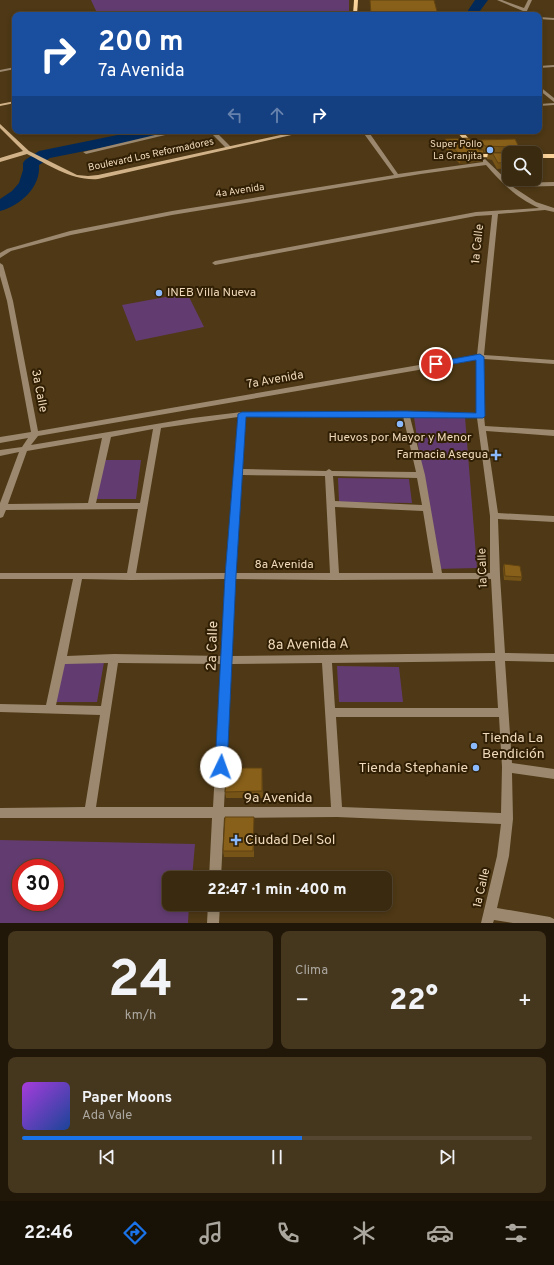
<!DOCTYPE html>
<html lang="es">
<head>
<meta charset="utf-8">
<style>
	body { margin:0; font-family:Overpass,sans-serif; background:#45361e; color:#f1f3f6; height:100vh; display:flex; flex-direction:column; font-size:15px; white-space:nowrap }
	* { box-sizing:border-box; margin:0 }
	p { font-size:13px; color:#aba79f }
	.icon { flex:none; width:22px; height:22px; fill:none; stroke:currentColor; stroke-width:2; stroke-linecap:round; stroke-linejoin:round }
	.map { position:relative; height:923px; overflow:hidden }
	.side { display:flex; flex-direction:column; gap:8px; padding:8px; background:#201709; flex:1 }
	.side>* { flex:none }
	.hud { position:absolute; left:12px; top:12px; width:530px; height:122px; border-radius:8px; box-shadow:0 2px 6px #0003,0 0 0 1px #544630; background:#1a4fa0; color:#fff; overflow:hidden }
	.tools { position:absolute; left:502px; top:146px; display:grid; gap:8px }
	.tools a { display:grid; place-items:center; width:40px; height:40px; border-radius:8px; background:#3a2a10; box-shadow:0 2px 6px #0003,0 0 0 1px #544630; font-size:20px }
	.speed { position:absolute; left:12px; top:859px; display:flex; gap:8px; font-size:20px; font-weight:700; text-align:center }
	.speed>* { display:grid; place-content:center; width:52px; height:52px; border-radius:50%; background:#3a2a10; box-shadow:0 2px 6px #0003,0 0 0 1px #544630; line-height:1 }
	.speed .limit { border:6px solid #d22; background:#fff; color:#111 }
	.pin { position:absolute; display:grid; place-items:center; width:34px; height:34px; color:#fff; margin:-17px; border:2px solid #fff; border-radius:50%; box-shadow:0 1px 4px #0007 }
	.me { position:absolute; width:44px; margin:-22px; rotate:3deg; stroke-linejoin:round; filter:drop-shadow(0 0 3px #0008) }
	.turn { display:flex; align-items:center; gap:14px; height:84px; padding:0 20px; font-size:18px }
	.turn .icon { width:52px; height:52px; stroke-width:2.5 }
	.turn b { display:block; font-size:28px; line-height:34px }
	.lanes { display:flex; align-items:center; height:38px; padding:0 20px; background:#0003; justify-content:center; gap:20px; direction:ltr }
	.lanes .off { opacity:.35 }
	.big { font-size:30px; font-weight:800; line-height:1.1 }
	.side .card { flex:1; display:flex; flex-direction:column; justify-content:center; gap:6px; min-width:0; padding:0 14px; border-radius:8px; background:#45361e }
	.side .dial { align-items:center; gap:0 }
	.dial b { font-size:52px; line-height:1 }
	.song { display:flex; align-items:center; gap:12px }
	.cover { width:48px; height:48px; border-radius:6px; background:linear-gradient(135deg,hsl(280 70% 55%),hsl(220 70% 35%)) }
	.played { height:4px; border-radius:2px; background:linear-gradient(90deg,#1a73e8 55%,#544630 55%) }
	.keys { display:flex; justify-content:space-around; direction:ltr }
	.heat { display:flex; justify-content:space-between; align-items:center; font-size:22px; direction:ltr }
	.side .tiles { flex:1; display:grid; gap:8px; grid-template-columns:1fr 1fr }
	.card:last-child { grid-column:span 2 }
	.trip { position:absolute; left:162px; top:871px; width:230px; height:40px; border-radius:8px; background:#3a2a10; box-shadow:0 2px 6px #0003,0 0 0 1px #544630; font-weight:800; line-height:40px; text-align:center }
	.dock { display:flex; height:64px; justify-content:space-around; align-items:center; background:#171106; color:#aba79f }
	.dock .icon { width:28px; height:28px }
	.dock .selected { color:#1a73e8 }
	.dock b { font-size:18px; color:#f1f3f6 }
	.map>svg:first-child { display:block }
</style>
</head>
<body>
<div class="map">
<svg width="554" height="923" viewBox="0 0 554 923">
	<rect width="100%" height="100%" fill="#4e3815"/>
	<g fill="#623c70" fill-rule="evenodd">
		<polygon points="91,0 349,0 349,15 98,15"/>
		<polygon points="187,293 204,327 136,341 122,305"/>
		<polygon points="414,417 465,417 477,568 436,569"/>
		<polygon points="101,460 141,460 136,499 94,499"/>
		<polygon points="338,478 409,479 412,503 339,502"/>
		<polygon points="56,662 104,662 97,702 48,702"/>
		<polygon points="337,666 399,667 403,702 339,702"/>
		<path d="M0 840 195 844 192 878H169V904H189L188 923H0ZM21 868H55V902H21Z"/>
	</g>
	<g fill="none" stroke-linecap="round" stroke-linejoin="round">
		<g fill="#012a5b" fill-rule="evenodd">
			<polygon points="475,0 488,0 477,15 465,15"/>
			<path d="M137 131H168L165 134 160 136 50 158 39 165C41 187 20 206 0 211V199L12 191 19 183 23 170V163L25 160 39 151Z"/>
		</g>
		<g fill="#9b886e" fill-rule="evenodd">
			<polygon points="497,0 502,0 524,8 528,0 532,0 525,15 521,15 523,11"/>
			<polygon points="539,17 554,18 554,20 539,19"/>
			<polygon points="554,65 554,67 539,68 539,66"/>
			<polygon points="15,67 15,69 0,72 0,70"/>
			<polygon points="539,86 554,98 554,102 539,90"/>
			<polygon points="554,103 554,105 539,106 539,104"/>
			<polygon points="172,131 182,131 86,154 83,152"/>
			<polygon points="209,131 215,131 231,147 231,149 227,149"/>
			<path d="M362 131H368L398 174 483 162V160L485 159 510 183 554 182V186L513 187 536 202 554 208V212L545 210 498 214 484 355 554 360V364L484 359V416L485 426 554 430V436L486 431 498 513 554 516V522L498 519 500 576 505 653 554 654V662L505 661 512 763 554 769V779L512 773 513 819 509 856 497 908 550 917 554 919V923H513L494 920 493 923H481L497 856 501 824 337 817 224 818 221 878H209L212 818H0V808L85 807 100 715 0 712V704L46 705 73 579H0V573H127L138 509 6 510 3 517 0 518V503L19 452 0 456V450L22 447 28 438 0 443V437L31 432 7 301 0 276V263L3 265 13 301 38 431 477 355 492 215 476 216 215 265 212 263 215 261 476 212 539 208C517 199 501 182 486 165L421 174 172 215 71 235 11 251 0 258V253L7 249 70 231 172 211 394 175ZM476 360V413L406 412H242L192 418 31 445 38 436ZM246 416H403L416 472 332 471 329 469 326 471 242 469ZM238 417 226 573H136L161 428ZM410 417 477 418 490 516V573H442L425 475ZM153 429 140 503H96L111 437ZM102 438 88 503 8 504 27 451ZM242 475 325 476 330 573H235ZM333 476 417 478 422 505 335 501ZM335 507 423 511 433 573H339ZM82 579 131 580 225 579 221 656 114 654 67 656ZM234 579 335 580 491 579 495 653 231 656ZM495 661 498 708H335L332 663ZM108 663 101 706 56 705 65 664ZM118 663 221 664 213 807H96ZM322 663 331 807H224L231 664ZM336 717H499L502 767 501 813 342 807Z"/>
			<polygon points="208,904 220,904 219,923 207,923"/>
		</g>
		<g fill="#d1b288" fill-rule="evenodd">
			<polygon points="15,101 15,103 0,106 0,104"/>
			<path d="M0 124 29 151 77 175 88 176 98 175 299 131H309L98 179C72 181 49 165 27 154L0 162V158L23 151 0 128Z"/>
		</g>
		<g fill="#fad39b" fill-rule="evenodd">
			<polygon points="354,0 358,0 357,15 353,15"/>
			<polygon points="456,131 462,131 483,154 509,154 509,158 479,157"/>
			<rect x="535" y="154" width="19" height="4"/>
		</g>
	</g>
	<g fill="#765316">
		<polygon points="370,0 434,0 438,15 370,15"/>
		<polygon points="445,139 482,150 478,146 479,140 515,139 522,153 483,152 482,161 460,164 444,147"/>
		<polygon points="488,153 509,153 509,168 497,169 492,160 487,159"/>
		<polygon points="504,564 522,577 521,581 504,580 503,568"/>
		<polygon points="262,768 263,798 226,798 225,792"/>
		<polygon points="254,817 254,857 224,857 223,851"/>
	</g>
	<polygon fill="#604312" points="484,150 482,161 460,164 461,156"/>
	<g fill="#896019" stroke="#604312">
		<polygon points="370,0 434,0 438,15 371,15"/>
		<polygon points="469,138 479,150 484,150 483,153 461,156 445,139"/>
		<polygon points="515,139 522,153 510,153 512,152 511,147 485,146 479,140"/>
		<polygon points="488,153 509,153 509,162 498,163 493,154"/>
		<polygon points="504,564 520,566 522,577 505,576"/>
		<polygon points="227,768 262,768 262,791 225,792"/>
		<polygon points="225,817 254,817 253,851 223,851"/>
	</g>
	<polygon fill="#1a73e8" stroke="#114b97" points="480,354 484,357 485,416 483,418 246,417 236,576 227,767 226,771 221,773 217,771 215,767 225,576 238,414 242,412 406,411 476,413 476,360 436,367 432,364 436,362"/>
	<g fill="#8abafc" stroke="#301f04" stroke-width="1.5">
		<circle cx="490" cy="150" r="4"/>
		<circle cx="159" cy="293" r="4"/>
		<circle cx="400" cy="424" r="4"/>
		<path d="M494 449h4v4h4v4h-4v4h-4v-4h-4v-4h4z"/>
		<circle cx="474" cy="746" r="4"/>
		<circle cx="476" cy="768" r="4"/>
		<path d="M234 834h4v4h4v4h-4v4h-4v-4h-4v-4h4z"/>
	</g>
	<g text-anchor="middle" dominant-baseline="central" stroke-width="4" stroke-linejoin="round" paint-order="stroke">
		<g font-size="10" fill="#f1dabb" stroke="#301f04" text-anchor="end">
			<text x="482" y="144">Super Pollo<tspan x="482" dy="12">La Granjita</tspan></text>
		</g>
		<g font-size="10" fill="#f1dabb" stroke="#301f04">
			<text transform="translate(151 155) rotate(-12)">Boulevard Los Reformadores</text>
			<text transform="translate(240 191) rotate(-9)">4a Avenida</text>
		</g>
		<g font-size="12" fill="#f1dabb" stroke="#301f04">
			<text transform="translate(478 244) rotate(-84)">1a Calle</text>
			<text transform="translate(275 380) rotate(-10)">7a Avenida</text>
			<text transform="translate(39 391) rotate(79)">3a Calle</text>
			<text x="284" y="565">8a Avenida</text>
			<text transform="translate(483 568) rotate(-92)">1a Calle</text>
			<text transform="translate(482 888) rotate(-77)">1a Calle</text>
		</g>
		<g font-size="12" fill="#f1dabb" stroke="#301f04" text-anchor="start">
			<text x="167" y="293">INEB Villa Nueva</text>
			<text x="400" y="438" text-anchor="middle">Huevos por Mayor y Menor</text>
			<text x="488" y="455" text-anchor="end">Farmacia Asegua</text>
		</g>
		<g font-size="14" fill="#f1dabb" stroke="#301f04">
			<text transform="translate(308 645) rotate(-1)">8a Avenida A</text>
			<text transform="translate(213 646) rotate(-88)">2a Calle</text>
			<text x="278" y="798">9a Avenida</text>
		</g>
		<g font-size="14" fill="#f1dabb" stroke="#301f04" text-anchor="start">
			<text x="482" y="738">Tienda La<tspan x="482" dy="16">Bendición</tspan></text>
			<text x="468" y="768" text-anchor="end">Tienda Stephanie</text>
			<text x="245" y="840">Ciudad Del Sol</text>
		</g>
	</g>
</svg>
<div class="tools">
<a><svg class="icon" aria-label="search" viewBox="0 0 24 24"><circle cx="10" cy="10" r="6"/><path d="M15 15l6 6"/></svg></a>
</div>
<div class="speed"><div class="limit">30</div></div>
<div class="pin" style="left:436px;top:364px;background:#d93025"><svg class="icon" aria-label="arrive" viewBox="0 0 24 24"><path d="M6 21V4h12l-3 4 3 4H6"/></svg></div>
<svg class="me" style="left:221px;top:767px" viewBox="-20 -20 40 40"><circle r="19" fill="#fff"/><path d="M0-13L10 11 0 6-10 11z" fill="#1a73e8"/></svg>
<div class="trip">22:47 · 1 min · 400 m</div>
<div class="hud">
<div class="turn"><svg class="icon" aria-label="right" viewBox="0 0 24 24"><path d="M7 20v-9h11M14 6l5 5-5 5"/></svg><div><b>200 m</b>7a Avenida</div></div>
<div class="lanes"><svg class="icon off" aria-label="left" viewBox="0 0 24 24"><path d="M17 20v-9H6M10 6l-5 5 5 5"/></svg><svg class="icon off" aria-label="ahead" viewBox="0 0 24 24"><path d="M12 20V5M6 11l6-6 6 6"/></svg><svg class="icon" aria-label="right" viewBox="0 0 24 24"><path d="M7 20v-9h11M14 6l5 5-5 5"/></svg></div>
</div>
</div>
<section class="side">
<div class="tiles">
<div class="card dial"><b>24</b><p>km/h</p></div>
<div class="card"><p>Clima</p>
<div class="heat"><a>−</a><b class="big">22°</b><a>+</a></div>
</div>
<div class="card">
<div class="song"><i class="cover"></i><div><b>Paper Moons</b><p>Ada Vale</p></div></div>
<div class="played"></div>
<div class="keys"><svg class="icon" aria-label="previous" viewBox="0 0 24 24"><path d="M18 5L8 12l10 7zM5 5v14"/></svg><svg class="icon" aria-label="pause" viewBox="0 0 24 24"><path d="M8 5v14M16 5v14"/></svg><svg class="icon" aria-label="next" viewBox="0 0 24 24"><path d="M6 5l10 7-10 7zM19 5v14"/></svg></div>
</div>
</div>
</section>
<nav class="dock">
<b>22:46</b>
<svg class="icon selected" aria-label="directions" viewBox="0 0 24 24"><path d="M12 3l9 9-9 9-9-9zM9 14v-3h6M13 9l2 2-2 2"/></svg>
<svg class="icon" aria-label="music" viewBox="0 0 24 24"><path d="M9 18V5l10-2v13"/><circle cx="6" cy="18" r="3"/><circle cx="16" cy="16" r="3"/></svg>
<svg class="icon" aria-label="phone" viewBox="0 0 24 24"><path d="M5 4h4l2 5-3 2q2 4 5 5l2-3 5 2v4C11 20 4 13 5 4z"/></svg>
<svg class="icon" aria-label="climate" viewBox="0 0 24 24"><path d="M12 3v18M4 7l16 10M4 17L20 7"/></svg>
<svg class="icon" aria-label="car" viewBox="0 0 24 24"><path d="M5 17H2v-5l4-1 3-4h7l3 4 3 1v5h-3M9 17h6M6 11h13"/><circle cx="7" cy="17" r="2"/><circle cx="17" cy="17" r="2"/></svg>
<svg class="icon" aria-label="filters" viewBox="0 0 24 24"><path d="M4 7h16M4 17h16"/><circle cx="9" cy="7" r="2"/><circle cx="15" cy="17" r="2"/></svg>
</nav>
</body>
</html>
